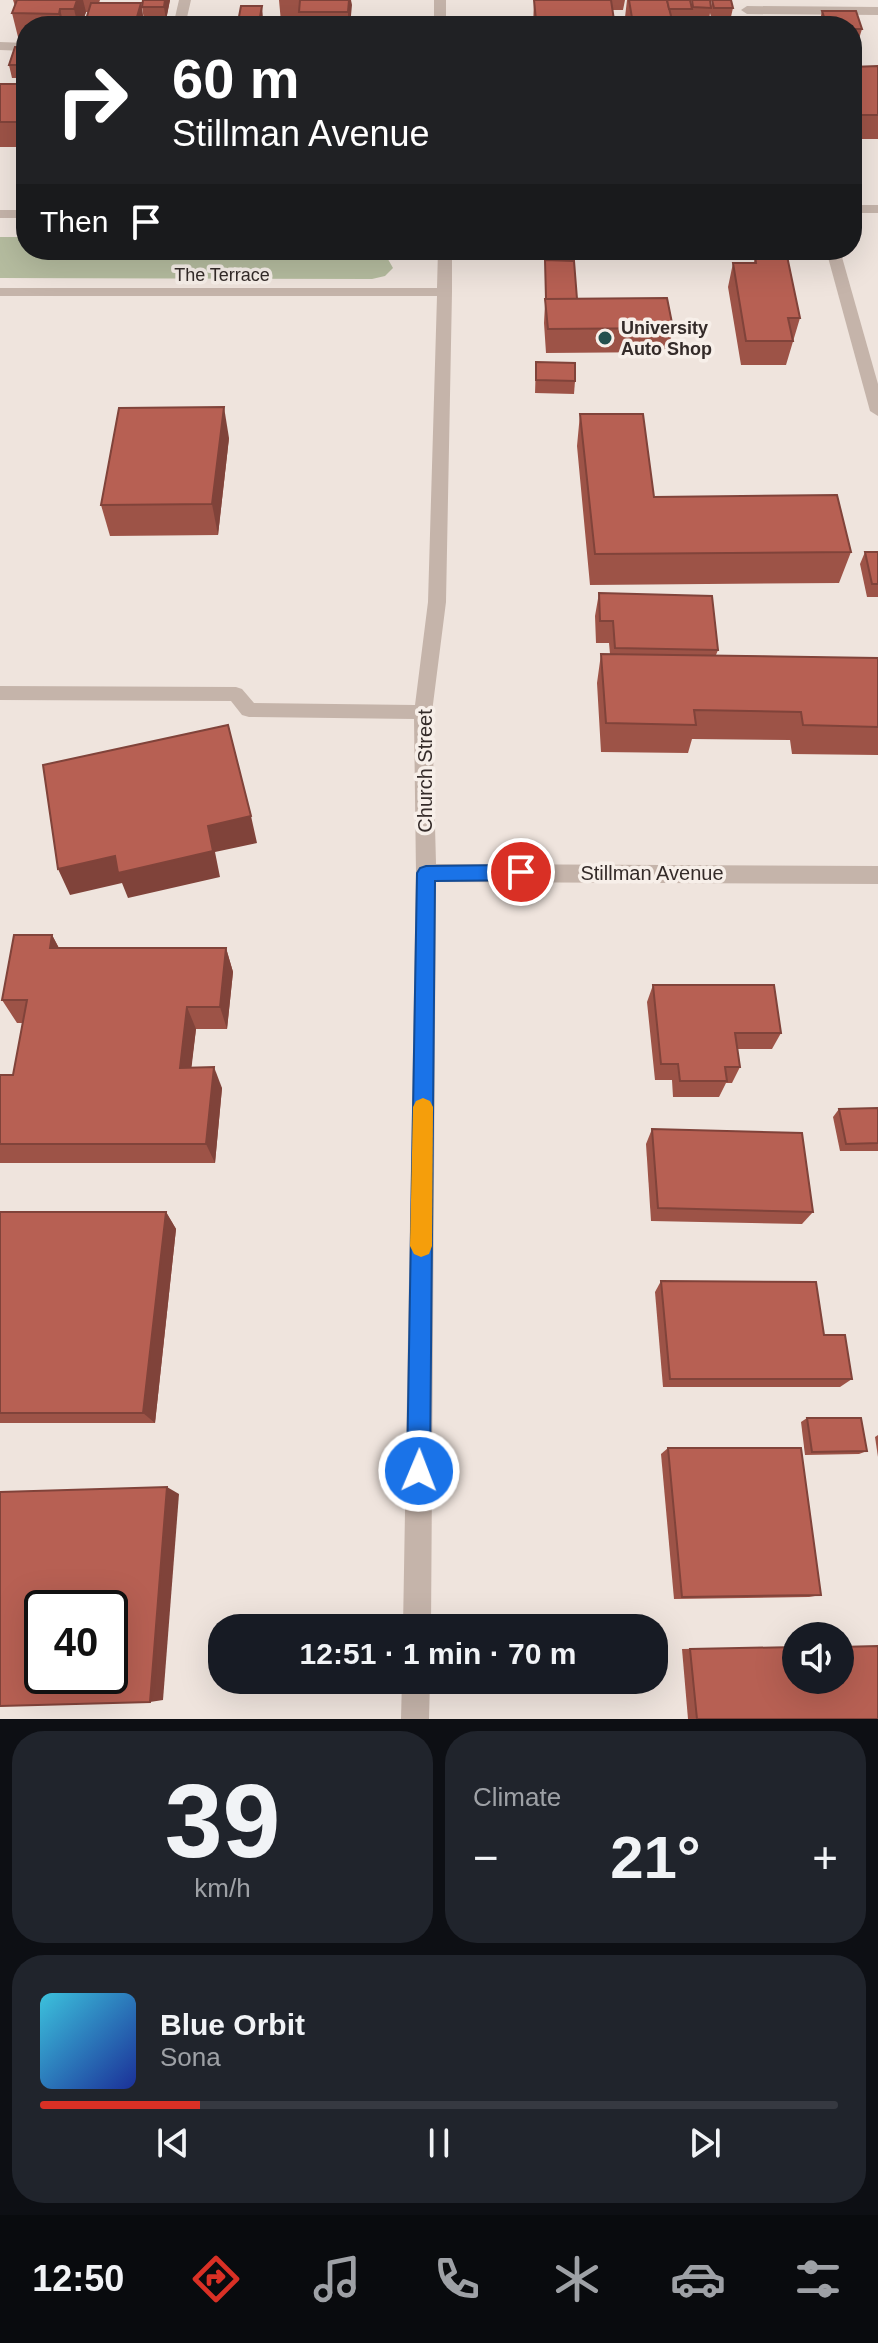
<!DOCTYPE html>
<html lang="en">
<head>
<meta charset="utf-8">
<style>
	body { margin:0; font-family:Helvetica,sans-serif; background:#20242c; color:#f1f3f6; height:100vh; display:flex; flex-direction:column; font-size:30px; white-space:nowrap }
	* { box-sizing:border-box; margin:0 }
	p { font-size:26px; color:#9ea1a6 }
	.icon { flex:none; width:44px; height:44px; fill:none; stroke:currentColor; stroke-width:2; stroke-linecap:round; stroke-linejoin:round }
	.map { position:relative; height:1719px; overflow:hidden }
	.details { display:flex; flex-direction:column; gap:12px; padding:12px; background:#0d0f14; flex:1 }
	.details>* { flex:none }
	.guide { position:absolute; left:16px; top:16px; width:846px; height:244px; border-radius:32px; box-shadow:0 8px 32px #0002; background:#202124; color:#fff; overflow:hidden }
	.fabs { position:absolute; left:782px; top:1622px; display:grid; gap:16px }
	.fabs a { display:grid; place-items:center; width:72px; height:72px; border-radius:50%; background:#171b24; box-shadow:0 8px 32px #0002; font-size:40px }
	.speed { position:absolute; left:24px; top:1590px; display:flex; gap:16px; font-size:40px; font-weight:700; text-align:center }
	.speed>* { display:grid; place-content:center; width:104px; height:104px; border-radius:50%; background:#171b24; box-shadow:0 8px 32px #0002; line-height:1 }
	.speed .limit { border:4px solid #111; border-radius:12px; background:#fff; color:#111 }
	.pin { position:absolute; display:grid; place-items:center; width:68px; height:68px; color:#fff; margin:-34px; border:4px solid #fff; border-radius:50%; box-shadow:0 2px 8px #0007 }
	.me { position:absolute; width:88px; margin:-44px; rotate:1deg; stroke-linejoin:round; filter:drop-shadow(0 0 6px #0008) }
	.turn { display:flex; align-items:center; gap:28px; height:168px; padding:0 24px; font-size:36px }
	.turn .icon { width:104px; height:104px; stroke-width:2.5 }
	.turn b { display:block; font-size:56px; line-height:68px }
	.then { display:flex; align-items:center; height:76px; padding:0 24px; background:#0003; gap:16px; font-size:30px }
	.big { font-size:60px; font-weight:700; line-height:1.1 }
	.details .widget { flex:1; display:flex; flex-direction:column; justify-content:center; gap:12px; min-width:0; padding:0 28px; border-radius:32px; background:#20242c }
	.details .dial { align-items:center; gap:0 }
	.dial b { font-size:104px; line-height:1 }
	.song { display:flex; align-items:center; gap:24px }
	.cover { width:96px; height:96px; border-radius:12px; background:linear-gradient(135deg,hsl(190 70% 55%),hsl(230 70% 35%)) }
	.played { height:8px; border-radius:4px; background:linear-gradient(90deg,#d93025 20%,#363941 20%) }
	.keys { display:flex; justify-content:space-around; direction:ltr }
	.heat { display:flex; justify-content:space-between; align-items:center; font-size:44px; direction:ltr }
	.details .tiles { flex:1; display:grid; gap:12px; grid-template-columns:1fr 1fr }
	.widget:last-child { grid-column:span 2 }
	.trip { position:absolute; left:208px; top:1614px; width:460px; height:80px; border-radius:32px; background:#171b24; box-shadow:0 8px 32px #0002; font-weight:700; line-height:80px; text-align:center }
	.tab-bar { display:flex; height:128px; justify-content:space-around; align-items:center; background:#090b0e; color:#9ea1a6 }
	.tab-bar .icon { width:56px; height:56px }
	.tab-bar .on { color:#d93025 }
	.tab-bar b { font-size:36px; color:#f1f3f6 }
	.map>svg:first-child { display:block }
</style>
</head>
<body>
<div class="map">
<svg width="878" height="1719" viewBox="0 0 878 1719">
	<rect width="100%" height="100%" fill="#efe4dd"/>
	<polygon fill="#b5bc9f" points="0,237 26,237 26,250 374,250 385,254 393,268 385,276 372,279 0,278"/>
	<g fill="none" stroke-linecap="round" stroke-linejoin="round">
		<g fill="#c5b4aa" fill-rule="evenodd">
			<polygon points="179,0 191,0 185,26 173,26"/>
			<rect x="434" y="0" width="12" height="26"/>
			<polygon points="878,7 878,15 747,14 741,10 747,6"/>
			<polygon points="0,42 26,43 26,51 0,50"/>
			<rect x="852" y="205" width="26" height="8"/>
			<rect x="0" y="210" width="26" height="8"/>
			<polygon points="438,250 452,250 452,292 446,602 432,712 436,864 878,866 878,884 436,882 431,1628 403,1628 416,873 414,719 249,717 242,715 231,701 0,700 0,686 236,687 242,689 254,703 415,705 428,602 437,296 0,296 0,288 437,288"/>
			<polygon points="826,250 840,250 878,384 878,416 870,411"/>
			<polygon points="402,1680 430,1680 429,1719 401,1719"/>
		</g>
	</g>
	<g fill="#9d5347">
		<polygon points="13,0 100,0 99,3 141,3 143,16 140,26 85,26 85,23 88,12 86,12 81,26 26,26 26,37 18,37 12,13 15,6"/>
		<polygon points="143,0 170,0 166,20 144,20 142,7"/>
		<polygon points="279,0 351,0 350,26 300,26 300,22 281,22"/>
		<polygon points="534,0 625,0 623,10 612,10 613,26 533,26"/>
		<polygon points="627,0 690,0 691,5 692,0 711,7 712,0 733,8 730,21 712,21 710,13 709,20 691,20 691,17 690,22 672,22 672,26 624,26"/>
		<polygon points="822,11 862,29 858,42 852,42 852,26 820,26 819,24"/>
		<polygon points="263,19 262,26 238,26 238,22"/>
		<polygon points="26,47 26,78 12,78 9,65"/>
		<polygon points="878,66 878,139 852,139 852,67"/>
		<rect x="0" y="84" width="26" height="63"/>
		<polygon points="755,256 800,318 786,365 741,365 728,287 733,263 754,263"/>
		<polygon points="545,260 577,299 673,328 668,352 546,353 544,323 545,304"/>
		<polygon points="536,362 575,381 574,394 535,393"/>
		<polygon points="580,414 654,497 851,552 839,583 590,585 577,446"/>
		<polygon points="229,438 218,535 110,536 101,505"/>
		<polygon points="865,552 878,552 878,597 867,597 860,564"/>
		<polygon points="599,593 718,650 716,655 878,658 878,755 792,754 790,740 692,739 688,753 601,752 597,683 601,654 610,654 609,643 596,643 595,616"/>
		<polygon points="52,935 59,948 226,948 233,972 227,1029 196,1029 191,1067 222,1088 215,1163 0,1163 0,1075 13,1075 23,1023 17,1023 2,1000"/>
		<polygon points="653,985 781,1033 772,1049 737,1049 740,1067 732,1083 726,1083 719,1097 673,1097 672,1080 655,1080 647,1002"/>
		<polygon points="878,1108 878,1151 840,1151 833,1117 839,1109"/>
		<polygon points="652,1129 813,1212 802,1224 651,1221 646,1144"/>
		<polygon points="0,1212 166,1212 176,1229 155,1423 0,1423"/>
		<polygon points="661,1281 824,1335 852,1379 840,1387 663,1387 655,1292"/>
		<polygon points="807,1418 867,1451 859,1454 805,1455 801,1422"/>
		<polygon points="878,1435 878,1457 875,1437"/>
		<polygon points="668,1448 821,1595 809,1597 674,1599 661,1454"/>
		<polygon points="796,1647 878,1719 688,1719 682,1649"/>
	</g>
	<g fill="#80433a">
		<polygon points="77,0 83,0 86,12 81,26 78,26 74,9"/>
		<polygon points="165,0 170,0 166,20 164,7"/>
		<polygon points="349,0 351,0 352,5 350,26 348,26 348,12"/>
		<polygon points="141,3 143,16 140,26 135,26"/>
		<polygon points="262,6 263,19 262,26 259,26"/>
		<polygon points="60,9 64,26 62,26 59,14"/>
		<polygon points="26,100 26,146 19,122"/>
		<polygon points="224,407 229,438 218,535 212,504"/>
		<polygon points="251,816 257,843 215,852 220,877 128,898 122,883 70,895 58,869 208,826"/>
		<polygon points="52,935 65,960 50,948"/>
		<polygon points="226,948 233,972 227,1029 220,1007"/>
		<polygon points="187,1007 196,1029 189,1089 180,1068"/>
		<polygon points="214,1067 222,1088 215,1163 206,1144"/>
		<polygon points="166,1212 176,1229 155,1423 143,1413"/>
		<polygon points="167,1487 179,1494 163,1700 150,1702"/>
	</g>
	<g fill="#b76053" stroke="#80433a" stroke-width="2" fill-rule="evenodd">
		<polygon points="17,0 77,0 74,9 60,9 59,14 12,13"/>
		<polygon points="143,0 165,0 164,7 142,7"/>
		<polygon points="300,0 349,0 348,12 299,12"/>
		<polygon points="534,0 611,0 614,20 536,20"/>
		<polygon points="629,0 667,0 673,24 633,24"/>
		<polygon points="667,0 690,0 692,9 669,9"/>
		<polygon points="692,0 710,0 711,8 693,7"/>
		<polygon points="712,0 731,0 733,8 714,8"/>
		<polygon points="91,3 141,3 135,24 85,23"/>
		<polygon points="241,6 262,6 259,22 238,22"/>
		<polygon points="822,11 856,11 862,29 852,29 852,26 827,26"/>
		<polygon points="15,47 26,47 26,65 9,65"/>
		<polygon points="878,66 878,115 852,115 852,67"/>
		<polygon points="0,84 26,84 26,100 19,122 0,122"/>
		<polygon points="755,256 787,256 800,318 788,318 793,341 746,341 733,263 756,263"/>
		<polygon points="545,260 574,261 577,299 546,299"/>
		<polygon points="667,298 673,328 548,329 545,299"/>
		<polygon points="536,362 575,363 575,381 536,380"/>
		<polygon points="224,407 212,504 101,505 119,408"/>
		<polygon points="580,414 643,414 654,497 837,495 851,552 595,554"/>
		<polygon points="865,552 878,552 878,584 872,584"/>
		<polygon points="599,593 712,596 718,650 615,648 613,621 600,621"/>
		<polygon points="601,654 878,658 878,727 803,725 801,712 694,710 696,725 606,723"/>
		<polygon points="228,725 251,816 208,826 213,851 118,873 115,856 58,869 43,765"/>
		<polygon points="14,935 52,935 50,948 226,948 220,1007 187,1007 180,1068 214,1067 206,1144 0,1144 0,1075 13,1075 27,1000 2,1000"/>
		<polygon points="653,985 774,985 781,1033 735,1033 740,1067 725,1067 727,1081 680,1081 678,1064 661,1064"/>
		<polygon points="878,1108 878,1143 846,1144 839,1109"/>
		<polygon points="652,1129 802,1133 813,1212 658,1208"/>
		<polygon points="0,1212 166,1212 143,1413 0,1413"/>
		<polygon points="661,1281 816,1282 824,1335 845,1335 852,1379 670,1379"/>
		<polygon points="807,1418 861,1418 867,1451 812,1452"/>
		<polygon points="668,1448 801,1448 821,1595 682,1597"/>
		<path d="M167 1487 150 1702 0 1706V1492ZM42 1608H110V1676H42Z"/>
		<polygon points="878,1646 878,1719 697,1719 690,1649 796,1647 796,1680 840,1680 840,1647"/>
	</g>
	<polygon fill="#1a73e8" stroke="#114b97" stroke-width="2" points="521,865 527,867 530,872 527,878 521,880 435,881 430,1471 427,1479 419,1483 410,1479 407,1471 417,873 420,868 426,866"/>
	<polygon fill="#f59e0b" points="423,1098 430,1101 433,1107 432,1246 429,1254 421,1257 414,1254 410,1246 413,1107 416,1101"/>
	<circle fill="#24504e" stroke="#f7efe9" stroke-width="3" cx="605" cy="338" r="8"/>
	<g text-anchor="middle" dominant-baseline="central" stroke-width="7" stroke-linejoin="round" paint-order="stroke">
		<g font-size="18" fill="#342b29" stroke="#f7efe9">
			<text x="222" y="275">The Terrace</text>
		</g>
		<g font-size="18" font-weight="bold" fill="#342b29" stroke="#f7efe9" text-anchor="start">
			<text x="621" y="328">University<tspan x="621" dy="21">Auto Shop</tspan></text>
		</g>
		<g font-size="20" fill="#342b29" stroke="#f7efe9">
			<text transform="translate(425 771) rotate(-90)">Church Street</text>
			<text x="652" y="873">Stillman Avenue</text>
		</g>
	</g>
</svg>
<div class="fabs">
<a><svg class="icon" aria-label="sound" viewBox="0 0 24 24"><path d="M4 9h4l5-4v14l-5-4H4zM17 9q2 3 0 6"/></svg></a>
</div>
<div class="speed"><div class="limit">40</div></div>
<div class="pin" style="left:521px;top:872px;background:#d93025"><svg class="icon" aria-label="arrive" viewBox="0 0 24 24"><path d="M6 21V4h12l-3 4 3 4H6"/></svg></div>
<svg class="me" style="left:419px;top:1471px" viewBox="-20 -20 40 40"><circle r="17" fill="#1a73e8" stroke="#fff" stroke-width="3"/><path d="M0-11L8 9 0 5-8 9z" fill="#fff"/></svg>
<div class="trip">12:51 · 1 min · 70 m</div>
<div class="guide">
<div class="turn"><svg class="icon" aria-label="right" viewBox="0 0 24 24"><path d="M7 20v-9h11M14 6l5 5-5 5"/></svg><div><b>60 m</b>Stillman Avenue</div></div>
<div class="then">Then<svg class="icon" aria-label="arrive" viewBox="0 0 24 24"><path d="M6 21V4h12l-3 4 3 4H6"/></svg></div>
</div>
</div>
<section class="details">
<div class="tiles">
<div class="widget dial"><b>39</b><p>km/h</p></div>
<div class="widget"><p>Climate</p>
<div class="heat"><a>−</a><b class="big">21°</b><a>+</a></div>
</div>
<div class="widget">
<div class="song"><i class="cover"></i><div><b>Blue Orbit</b><p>Sona</p></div></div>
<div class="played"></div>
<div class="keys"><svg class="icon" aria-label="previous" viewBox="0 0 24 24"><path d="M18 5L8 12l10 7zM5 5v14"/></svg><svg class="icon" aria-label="pause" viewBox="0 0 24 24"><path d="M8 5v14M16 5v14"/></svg><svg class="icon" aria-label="next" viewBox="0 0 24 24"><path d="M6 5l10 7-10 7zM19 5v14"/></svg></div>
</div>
</div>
</section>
<nav class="tab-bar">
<b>12:50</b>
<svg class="icon on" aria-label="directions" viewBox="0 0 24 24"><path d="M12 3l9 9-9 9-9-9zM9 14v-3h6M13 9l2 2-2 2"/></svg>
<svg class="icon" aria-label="music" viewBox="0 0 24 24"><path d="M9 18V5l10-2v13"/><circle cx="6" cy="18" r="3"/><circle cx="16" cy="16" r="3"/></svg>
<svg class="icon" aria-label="phone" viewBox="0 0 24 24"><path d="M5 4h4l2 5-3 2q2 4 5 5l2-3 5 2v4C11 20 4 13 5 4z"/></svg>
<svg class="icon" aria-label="climate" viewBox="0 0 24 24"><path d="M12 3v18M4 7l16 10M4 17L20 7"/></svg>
<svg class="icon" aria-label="car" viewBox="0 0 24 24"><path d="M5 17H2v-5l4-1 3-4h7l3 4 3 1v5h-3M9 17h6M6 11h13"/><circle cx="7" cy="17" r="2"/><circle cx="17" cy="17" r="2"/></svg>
<svg class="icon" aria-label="filters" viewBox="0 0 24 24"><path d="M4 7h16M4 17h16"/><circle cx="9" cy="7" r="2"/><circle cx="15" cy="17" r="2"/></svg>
</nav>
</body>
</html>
